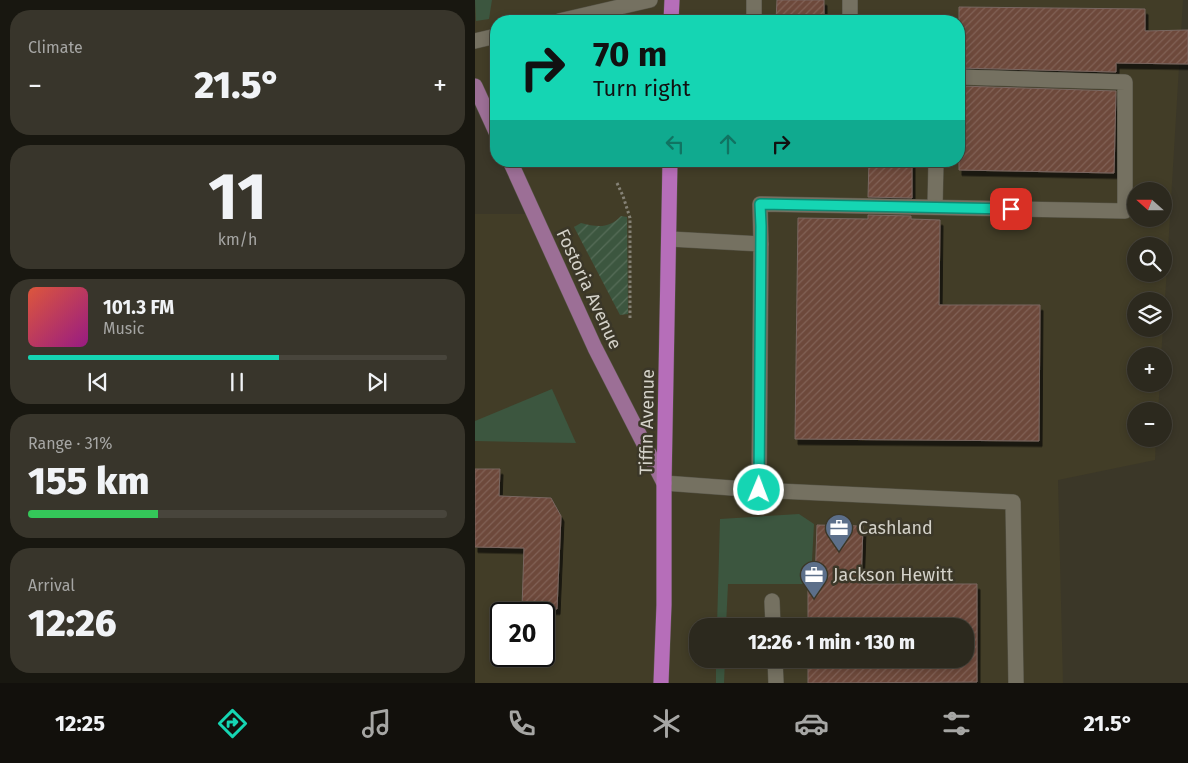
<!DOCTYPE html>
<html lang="en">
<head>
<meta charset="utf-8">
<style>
	body { margin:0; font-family:"Fira Sans",sans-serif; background:#38352b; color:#f1f3f6; height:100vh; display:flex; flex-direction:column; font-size:19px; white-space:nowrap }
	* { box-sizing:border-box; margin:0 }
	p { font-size:16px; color:#a6a6a4 }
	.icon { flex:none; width:28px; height:28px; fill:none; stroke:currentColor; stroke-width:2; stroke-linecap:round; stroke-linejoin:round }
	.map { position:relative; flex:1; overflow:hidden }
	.drawer { display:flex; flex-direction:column; gap:10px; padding:10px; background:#181710; width:475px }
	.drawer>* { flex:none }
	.top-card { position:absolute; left:15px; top:15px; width:475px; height:152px; border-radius:20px; box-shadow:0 2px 8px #0003,0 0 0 1px #48453c; background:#15d5b3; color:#111; overflow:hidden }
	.needle { width:32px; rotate:291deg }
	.tools { position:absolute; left:652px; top:182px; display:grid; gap:10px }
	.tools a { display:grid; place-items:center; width:45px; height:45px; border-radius:50%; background:#2c291e; box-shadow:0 2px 8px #0003,0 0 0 1px #48453c; font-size:25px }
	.speed { position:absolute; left:15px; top:602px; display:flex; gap:10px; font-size:25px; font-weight:700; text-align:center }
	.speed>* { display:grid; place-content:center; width:65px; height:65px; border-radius:50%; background:#2c291e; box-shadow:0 2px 8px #0003,0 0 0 1px #48453c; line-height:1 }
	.speed .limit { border:2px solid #111; border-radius:8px; background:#fff; color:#111 }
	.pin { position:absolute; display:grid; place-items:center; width:42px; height:42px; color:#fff; margin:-21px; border-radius:10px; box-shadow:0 2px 8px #0006 }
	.me { position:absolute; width:55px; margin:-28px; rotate:1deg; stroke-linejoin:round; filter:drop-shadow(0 0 4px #0008) }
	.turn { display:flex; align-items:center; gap:18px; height:105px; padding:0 20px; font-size:22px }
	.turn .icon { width:65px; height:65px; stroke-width:2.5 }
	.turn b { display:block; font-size:35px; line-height:42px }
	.lanes { display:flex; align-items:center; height:48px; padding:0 20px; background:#0003; justify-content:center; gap:25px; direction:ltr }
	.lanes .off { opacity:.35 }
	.big { font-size:38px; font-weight:800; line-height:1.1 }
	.drawer .tile { flex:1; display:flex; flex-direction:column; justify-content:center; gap:8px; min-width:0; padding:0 18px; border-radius:20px; background:#38352b }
	.drawer .dial { align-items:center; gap:0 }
	.dial b { font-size:65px; line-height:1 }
	.song { display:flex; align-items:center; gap:15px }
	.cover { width:60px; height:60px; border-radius:8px; background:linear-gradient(135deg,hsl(10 70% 55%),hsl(310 70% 35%)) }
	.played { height:5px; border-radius:2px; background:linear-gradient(90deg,#15d5b3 60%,#48453c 60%) }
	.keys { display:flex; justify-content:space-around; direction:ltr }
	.heat { display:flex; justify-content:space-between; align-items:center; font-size:28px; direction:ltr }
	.charge { height:8px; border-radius:4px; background:linear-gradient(90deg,#34c759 31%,#48453c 0) }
	.trip { position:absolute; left:214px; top:618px; width:285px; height:50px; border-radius:20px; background:#2c291e; box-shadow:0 2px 8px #0003,0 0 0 1px #48453c; font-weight:800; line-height:50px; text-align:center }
	.tab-bar { display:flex; height:80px; justify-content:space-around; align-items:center; background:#12100c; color:#a6a6a4 }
	.tab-bar .icon { width:35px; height:35px }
	.tab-bar .current { color:#15d5b3 }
	.tab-bar b { font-size:22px; color:#f1f3f6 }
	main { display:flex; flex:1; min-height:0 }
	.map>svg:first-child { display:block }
</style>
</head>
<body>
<main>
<section class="drawer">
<div class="tile"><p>Climate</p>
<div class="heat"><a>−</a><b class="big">21.5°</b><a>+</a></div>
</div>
<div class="tile dial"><b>11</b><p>km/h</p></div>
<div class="tile">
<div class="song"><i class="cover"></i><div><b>101.3 FM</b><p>Music</p></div></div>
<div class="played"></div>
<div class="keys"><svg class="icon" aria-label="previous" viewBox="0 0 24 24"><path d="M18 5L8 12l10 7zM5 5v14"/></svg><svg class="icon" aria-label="pause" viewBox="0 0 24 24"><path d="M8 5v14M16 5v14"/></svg><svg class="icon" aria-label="next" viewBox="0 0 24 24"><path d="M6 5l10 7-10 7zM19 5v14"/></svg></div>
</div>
<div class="tile"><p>Range · 31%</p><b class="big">155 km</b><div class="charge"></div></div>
<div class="tile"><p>Arrival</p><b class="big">12:26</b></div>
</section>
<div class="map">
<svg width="713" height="683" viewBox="0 0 713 683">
	<defs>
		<pattern id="garden-furrows" width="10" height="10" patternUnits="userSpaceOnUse" patternTransform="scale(1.25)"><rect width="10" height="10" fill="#3c563f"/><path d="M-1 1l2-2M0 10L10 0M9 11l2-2" fill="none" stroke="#576d59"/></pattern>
		<pattern id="building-hatch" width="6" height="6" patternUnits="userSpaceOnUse" patternTransform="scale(1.25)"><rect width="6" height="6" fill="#6d483b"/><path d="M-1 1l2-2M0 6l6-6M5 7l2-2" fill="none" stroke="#816256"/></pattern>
		<filter id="shadow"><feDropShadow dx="3" dy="5.5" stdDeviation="0" flood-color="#0009"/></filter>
	</defs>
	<rect width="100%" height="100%" fill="#3b3728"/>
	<path fill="#423d27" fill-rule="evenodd" d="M0 0H708L689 317V301H661V329H688L686 356H661V384H685L683 411H661V439H681L680 460 583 480 588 683H0V214H59L35 161H484V21H21V132L0 86ZM661 191H689V219H661ZM661 246H689V274H661ZM26 614H69V656H26ZM222 626H490V659H222Z"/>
	<g fill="#3c563f">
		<polygon points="0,0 17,0 14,19 1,21"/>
		<polygon points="77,389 101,443 0,441 0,421"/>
		<polygon points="324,514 339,524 336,579 333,584 253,584 251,626 242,626 245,519"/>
		<polygon points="241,659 250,659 249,683 241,683"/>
	</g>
	<path fill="url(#garden-furrows)" d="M146 216 152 217 153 314 145 315 99 227 106 223C122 227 134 229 146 216Z"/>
	<g fill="url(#building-hatch)" stroke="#7a6761" filter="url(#shadow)">
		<polygon points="302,0 349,0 349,21 301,21"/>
		<polygon points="484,7 670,9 670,31 713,30 713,64 641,63 641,72 484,68"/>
		<polygon points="484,86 641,91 639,173 484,170"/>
		<polygon points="394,161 437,161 437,198 393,197"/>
		<polygon points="393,215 436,216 436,219 465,220 464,305 565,305 564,441 320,439 323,218 393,219"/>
		<polygon points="0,469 25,469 24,496 76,498 86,516 82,609 47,608 49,548 0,547"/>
		<polygon points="342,525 388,526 386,584 502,584 502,682 333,683 333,659 490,659 490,626 333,626 333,584 340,584"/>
	</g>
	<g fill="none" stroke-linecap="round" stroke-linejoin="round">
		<defs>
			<g id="lane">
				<polyline points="84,21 175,0"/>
				<polyline points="279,21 279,0"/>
				<polyline points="375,21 375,0"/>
				<polyline points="0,41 21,36"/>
				<polyline points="460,207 461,161"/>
				<polyline points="286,244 285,204 650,211 650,82 484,77"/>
				<polyline points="189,483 284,490 286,244 195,239"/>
				<polyline points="284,490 538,502 541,683"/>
				<polyline points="297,601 298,626"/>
				<polyline points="300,659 301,683"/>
			</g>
			<g id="primary">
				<polyline points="0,86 21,132"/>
				<polyline points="35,161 120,348 189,483"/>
			</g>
			<g id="highway">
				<polyline points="196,21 197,0"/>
				<polyline points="186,683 189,605 189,483 195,161"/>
			</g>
		</defs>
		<use href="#lane" stroke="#575548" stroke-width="16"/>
		<use href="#primary" stroke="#575548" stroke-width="16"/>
		<use href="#highway" stroke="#575548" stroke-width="16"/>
		<polyline stroke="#858276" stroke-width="3" stroke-dasharray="2.5 2.5" stroke-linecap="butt" points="142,183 148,196 155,218 155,320"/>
		<use href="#lane" stroke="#757161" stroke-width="15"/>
		<use href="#primary" stroke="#9c6f96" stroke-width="15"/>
		<use href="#highway" stroke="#b66eb9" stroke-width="15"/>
	</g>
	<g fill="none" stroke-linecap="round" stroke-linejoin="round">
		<defs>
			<polyline id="route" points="284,490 286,226 285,204 536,209"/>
		</defs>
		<use href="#route" stroke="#0e8a74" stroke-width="12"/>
		<use href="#route" stroke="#15d5b3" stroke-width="9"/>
	</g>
	<defs>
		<symbol id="office-pin" viewBox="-11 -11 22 30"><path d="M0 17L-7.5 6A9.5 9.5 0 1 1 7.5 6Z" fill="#5c6f8a" stroke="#3b3728"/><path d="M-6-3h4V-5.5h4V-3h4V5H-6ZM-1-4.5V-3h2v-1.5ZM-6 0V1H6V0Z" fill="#fff"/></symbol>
	</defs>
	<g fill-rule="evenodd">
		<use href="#office-pin" x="348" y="512" width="32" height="43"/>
		<use href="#office-pin" x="323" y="559" width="32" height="43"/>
	</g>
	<g text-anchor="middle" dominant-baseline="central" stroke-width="5" stroke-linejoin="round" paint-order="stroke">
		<g font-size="18" fill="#d4d2c9" stroke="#3b3728">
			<text transform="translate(114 289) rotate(65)">Fostoria Avenue</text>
			<text transform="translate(172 422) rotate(-89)">Tiffin Avenue</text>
		</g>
		<g font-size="18" fill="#d4d2c9" stroke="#3b3728" text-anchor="start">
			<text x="383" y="528">Cashland</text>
			<text x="358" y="575">Jackson Hewitt</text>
		</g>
	</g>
</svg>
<div class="tools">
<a><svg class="needle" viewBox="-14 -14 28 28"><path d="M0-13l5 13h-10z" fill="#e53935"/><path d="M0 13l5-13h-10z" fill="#a6a6a4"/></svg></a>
<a><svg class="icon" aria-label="search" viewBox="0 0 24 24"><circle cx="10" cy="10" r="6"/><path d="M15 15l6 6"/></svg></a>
<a><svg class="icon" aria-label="layers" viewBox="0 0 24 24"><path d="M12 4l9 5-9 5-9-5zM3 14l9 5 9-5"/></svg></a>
<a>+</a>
<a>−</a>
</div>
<div class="speed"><div class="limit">20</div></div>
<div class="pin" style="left:536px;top:209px;background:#d93025"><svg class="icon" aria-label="arrive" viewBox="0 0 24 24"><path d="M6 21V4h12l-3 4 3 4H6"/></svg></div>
<svg class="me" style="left:284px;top:490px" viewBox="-20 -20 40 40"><circle r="17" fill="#15d5b3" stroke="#fff" stroke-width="3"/><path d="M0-11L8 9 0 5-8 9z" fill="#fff"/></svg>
<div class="trip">12:26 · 1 min · 130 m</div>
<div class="top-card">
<div class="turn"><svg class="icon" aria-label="right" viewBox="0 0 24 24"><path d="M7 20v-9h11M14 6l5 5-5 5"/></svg><div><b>70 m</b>Turn right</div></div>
<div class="lanes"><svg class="icon off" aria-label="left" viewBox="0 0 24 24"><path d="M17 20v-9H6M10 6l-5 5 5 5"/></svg><svg class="icon off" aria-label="ahead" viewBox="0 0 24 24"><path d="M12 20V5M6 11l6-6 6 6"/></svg><svg class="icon" aria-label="right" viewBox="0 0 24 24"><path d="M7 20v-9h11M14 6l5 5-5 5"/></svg></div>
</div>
</div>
</main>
<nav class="tab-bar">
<b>12:25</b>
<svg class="icon current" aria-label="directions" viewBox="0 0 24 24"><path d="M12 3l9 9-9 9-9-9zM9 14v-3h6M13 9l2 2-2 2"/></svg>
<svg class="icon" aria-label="music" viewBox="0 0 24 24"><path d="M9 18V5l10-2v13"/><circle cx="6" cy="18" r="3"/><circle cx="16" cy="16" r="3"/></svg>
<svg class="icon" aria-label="phone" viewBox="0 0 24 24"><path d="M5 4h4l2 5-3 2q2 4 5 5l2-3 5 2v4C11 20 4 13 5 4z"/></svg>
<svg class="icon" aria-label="climate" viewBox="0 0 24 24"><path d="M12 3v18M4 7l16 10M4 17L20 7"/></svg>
<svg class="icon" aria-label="car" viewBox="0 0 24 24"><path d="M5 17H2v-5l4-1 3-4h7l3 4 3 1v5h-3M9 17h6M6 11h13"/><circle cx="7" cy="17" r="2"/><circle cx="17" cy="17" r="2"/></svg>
<svg class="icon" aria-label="filters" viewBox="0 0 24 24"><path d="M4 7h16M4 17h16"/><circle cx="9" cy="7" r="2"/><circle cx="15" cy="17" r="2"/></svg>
<b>21.5°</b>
</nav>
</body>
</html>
